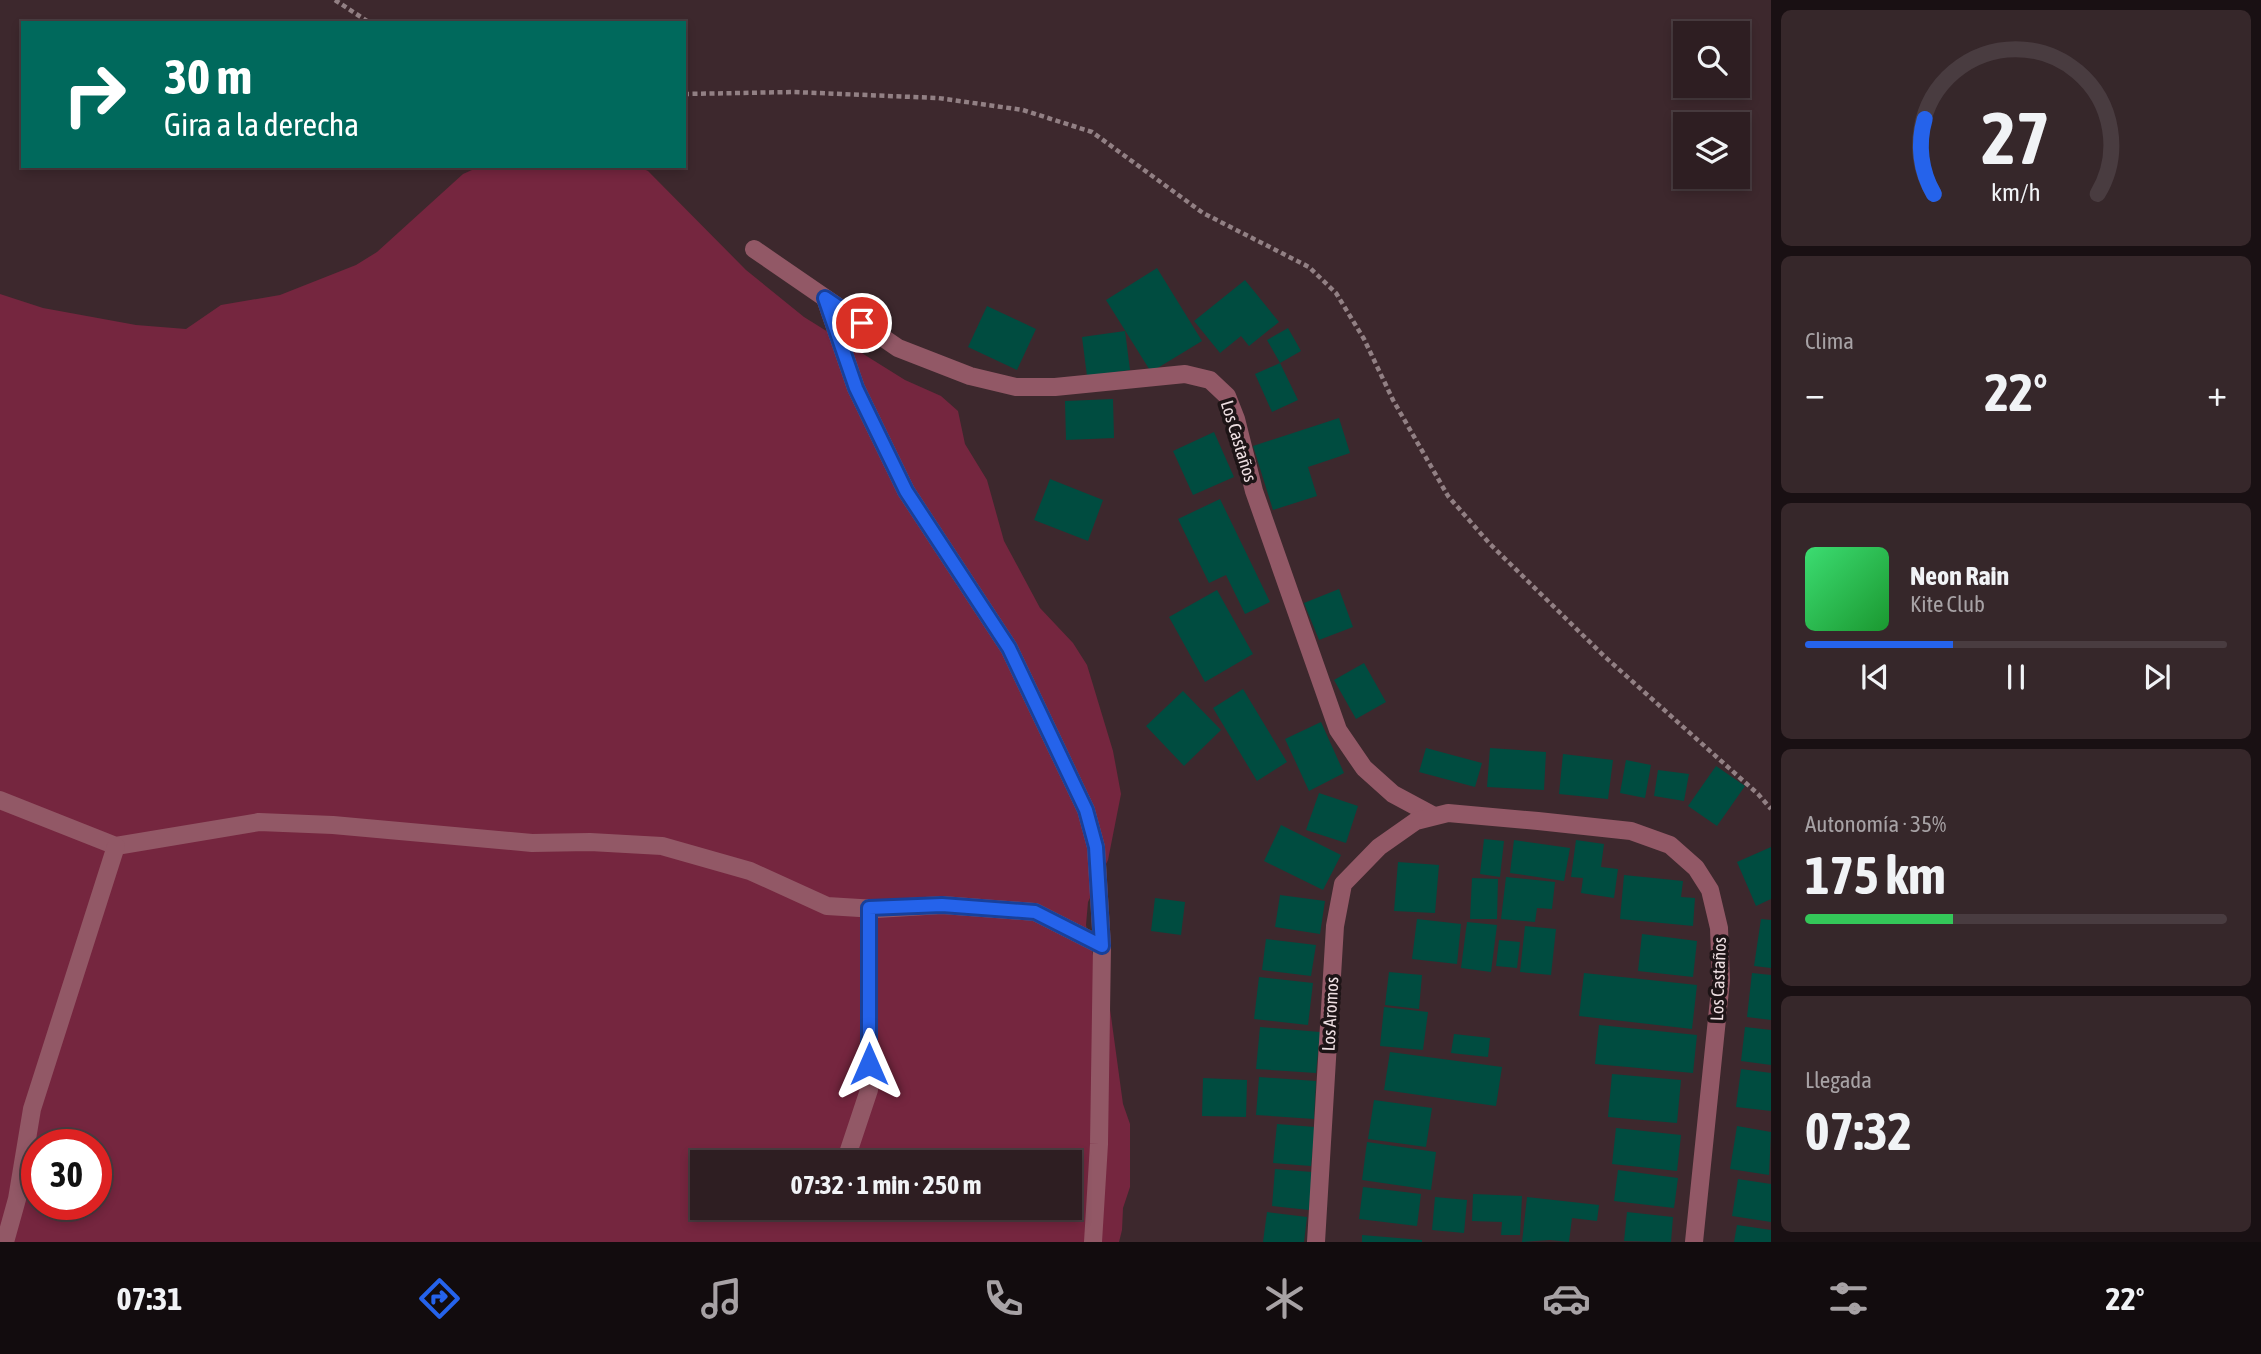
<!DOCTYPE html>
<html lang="es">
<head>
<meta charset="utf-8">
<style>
	body { margin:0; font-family:"Asap Condensed",sans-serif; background:#36272a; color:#f1f3f6; height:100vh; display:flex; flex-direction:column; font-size:26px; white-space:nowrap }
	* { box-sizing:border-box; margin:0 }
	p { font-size:23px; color:#a7a2a5 }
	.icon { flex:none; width:38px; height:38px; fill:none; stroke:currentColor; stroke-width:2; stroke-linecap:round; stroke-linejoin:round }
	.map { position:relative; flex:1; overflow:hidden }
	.side { display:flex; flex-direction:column; gap:10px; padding:10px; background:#191013; width:490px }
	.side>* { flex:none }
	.guide { position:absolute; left:21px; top:21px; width:665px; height:147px; border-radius:0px; box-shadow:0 4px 10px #0003,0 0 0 2px #493c40; background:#00695c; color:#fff; overflow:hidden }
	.fabs { position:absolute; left:1673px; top:21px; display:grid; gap:14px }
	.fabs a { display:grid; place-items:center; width:77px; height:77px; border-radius:0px; background:#2e1e22; box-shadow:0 4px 10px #0003,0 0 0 2px #493c40; font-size:35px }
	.speed { position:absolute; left:21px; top:1129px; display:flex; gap:14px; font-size:35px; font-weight:700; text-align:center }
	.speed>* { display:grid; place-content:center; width:91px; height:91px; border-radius:50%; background:#2e1e22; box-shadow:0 4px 10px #0003,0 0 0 2px #493c40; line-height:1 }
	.speed .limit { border:10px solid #d22; background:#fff; color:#111 }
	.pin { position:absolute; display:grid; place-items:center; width:60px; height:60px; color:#fff; margin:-30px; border:4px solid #fff; border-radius:50%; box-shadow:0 2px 7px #0007 }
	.me { position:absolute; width:77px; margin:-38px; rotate:0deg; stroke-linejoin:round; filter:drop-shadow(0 0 5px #0008) }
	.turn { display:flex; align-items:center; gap:24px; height:147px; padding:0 28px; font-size:32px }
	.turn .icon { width:91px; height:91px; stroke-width:2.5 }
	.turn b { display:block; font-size:49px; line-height:60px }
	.big { font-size:52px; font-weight:700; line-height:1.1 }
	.side .widget { flex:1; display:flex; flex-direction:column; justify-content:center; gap:10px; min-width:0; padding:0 24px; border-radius:10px; background:#36272a }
	.side .dial { align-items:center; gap:0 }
	.dial svg { height:182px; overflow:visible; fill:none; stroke:#493c40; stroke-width:7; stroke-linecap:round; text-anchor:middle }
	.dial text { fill:#f1f3f6; stroke:none }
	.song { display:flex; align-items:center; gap:21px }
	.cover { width:84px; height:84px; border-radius:10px; background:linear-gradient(135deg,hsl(140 70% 55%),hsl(130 70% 35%)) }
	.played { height:7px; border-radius:4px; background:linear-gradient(90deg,#2563eb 35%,#493c40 35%) }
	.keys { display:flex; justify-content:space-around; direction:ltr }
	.heat { display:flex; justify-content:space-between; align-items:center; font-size:38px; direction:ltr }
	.charge { height:10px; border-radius:5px; background:linear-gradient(90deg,#34c759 35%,#493c40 0) }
	.trip { position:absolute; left:690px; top:1150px; width:392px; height:70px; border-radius:0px; background:#2e1e22; box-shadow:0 4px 10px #0003,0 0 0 2px #493c40; font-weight:700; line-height:70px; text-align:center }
	.dock { display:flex; height:112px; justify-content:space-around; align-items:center; background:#120c0e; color:#a7a2a5 }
	.dock .icon { width:49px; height:49px }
	.dock .selected { color:#2563eb }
	.dock b { font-size:32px; color:#f1f3f6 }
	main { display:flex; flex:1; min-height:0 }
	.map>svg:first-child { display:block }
</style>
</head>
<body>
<main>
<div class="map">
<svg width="1771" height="1242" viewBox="0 0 1771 1242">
	<rect width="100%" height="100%" fill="#3d282d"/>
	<path fill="#75263f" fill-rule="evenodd" d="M481 166H637L648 171 746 270 804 317 905 380 941 396 958 411 965 444 987 480 1004 541 1040 608 1073 643 1087 665 1113 751 1121 794 1108 860 1088 902 1086 925 1101 990 1110 1009 1123 1104 1130 1124V1187L1123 1208 1122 1230 1119 1242H0V294L43 308 136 325 186 329 221 305 280 295 356 265 377 252 463 174ZM37 1144H96V1204H37ZM702 1162H1069V1208H702Z"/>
	<g fill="#004c40">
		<polygon points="1157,268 1202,341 1151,372 1106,300"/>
		<polygon points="1245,280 1279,322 1249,346 1241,336 1220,353 1194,321"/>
		<polygon points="987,306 1036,329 1017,370 968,347"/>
		<polygon points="1288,328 1301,351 1280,363 1267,340"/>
		<polygon points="1125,331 1130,370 1087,376 1082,337"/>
		<polygon points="1280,363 1298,400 1272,412 1255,374"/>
		<polygon points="1113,399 1114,438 1066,440 1065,401"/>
		<polygon points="1339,418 1350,453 1308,467 1317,496 1273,510 1253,446"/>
		<polygon points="1214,432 1234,477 1193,495 1173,451"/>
		<polygon points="1050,479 1103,500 1088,541 1034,520"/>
		<polygon points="1220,499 1270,602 1245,614 1226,575 1209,583 1178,519"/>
		<polygon points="1339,589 1353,627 1319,640 1304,603"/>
		<polygon points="1217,590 1253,654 1205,682 1169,617"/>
		<polygon points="1364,663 1386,702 1356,719 1334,680"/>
		<polygon points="1243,689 1287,762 1257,781 1213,708"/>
		<polygon points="1183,691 1221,730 1184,766 1146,726"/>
		<polygon points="1321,722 1344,773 1309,791 1285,739"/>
		<polygon points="1426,748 1482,763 1475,787 1419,772"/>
		<polygon points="1490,748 1546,752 1544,790 1487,787"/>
		<polygon points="1563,754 1613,760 1608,799 1559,794"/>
		<polygon points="1626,760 1651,765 1645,798 1620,793"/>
		<polygon points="1716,766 1745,786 1717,826 1688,806"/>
		<polygon points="1658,770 1689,774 1684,801 1654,796"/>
		<polygon points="1319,793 1358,806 1346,843 1306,830"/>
		<polygon points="1281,825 1341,855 1323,890 1264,861"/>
		<polygon points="1484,839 1504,841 1500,877 1480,874"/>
		<polygon points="1514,840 1570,848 1564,881 1510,873"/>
		<polygon points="1576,840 1604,844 1601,867 1618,869 1614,898 1581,893 1583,878 1571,877"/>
		<polygon points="1771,847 1771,899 1756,906 1737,862"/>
		<polygon points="1398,862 1439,865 1435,913 1394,911"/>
		<polygon points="1624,875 1683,881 1681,897 1695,898 1693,926 1620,919"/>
		<polygon points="1506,877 1555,882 1552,909 1537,908 1535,922 1501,919"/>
		<polygon points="1472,878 1498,879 1497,919 1470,919"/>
		<polygon points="1280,895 1325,901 1320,934 1275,927"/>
		<polygon points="1155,898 1185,902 1181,935 1151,931"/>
		<polygon points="1417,919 1461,924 1457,964 1412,959"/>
		<polygon points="1761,919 1771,920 1771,968 1754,966"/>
		<polygon points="1467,922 1497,925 1491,972 1461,968"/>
		<polygon points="1525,926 1556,929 1551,975 1520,972"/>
		<polygon points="1642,934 1697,941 1693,977 1638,971"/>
		<polygon points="1266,939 1316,945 1311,976 1262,970"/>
		<polygon points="1499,940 1520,942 1517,968 1496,966"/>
		<polygon points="1389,972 1422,975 1419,1009 1385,1005"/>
		<polygon points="1584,973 1697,985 1692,1029 1579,1016"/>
		<polygon points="1752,973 1771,975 1771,1020 1747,1017"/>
		<polygon points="1259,977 1313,983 1308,1025 1254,1019"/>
		<polygon points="1384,1007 1428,1012 1423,1050 1380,1046"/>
		<polygon points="1599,1025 1697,1035 1693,1073 1595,1064"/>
		<polygon points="1260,1027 1320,1032 1316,1073 1256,1069"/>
		<polygon points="1745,1027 1771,1030 1771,1065 1741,1061"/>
		<polygon points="1454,1034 1490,1038 1488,1057 1451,1053"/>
		<polygon points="1390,1052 1502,1067 1496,1106 1384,1090"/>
		<polygon points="1741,1069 1771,1073 1771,1111 1736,1107"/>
		<polygon points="1612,1074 1681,1080 1677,1123 1608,1117"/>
		<polygon points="1259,1077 1316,1081 1314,1119 1256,1115"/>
		<polygon points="1203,1078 1247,1080 1246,1117 1202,1116"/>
		<polygon points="1374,1100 1432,1108 1426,1147 1368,1139"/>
		<polygon points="1277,1124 1315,1127 1311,1166 1273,1163"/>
		<polygon points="1737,1126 1771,1132 1769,1175 1730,1169"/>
		<polygon points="1616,1128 1681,1135 1677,1171 1612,1164"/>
		<polygon points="1367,1142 1436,1152 1431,1190 1362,1180"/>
		<polygon points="1275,1169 1312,1172 1309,1210 1272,1206"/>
		<polygon points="1618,1170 1678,1178 1674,1208 1614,1201"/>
		<polygon points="1738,1179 1771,1184 1771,1222 1732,1216"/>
		<polygon points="1363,1187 1421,1194 1417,1226 1359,1219"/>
		<polygon points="1473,1194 1522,1196 1520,1235 1501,1235 1502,1222 1472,1221"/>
		<polygon points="1435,1197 1467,1200 1464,1233 1432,1230"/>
		<polygon points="1527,1197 1599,1205 1597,1221 1572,1218 1569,1242 1550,1240 1522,1242"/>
		<polygon points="1267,1212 1307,1217 1304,1242 1263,1242"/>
		<polygon points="1627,1212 1673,1217 1671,1242 1624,1241"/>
		<polygon points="1737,1225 1771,1230 1771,1242 1734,1242"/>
		<polygon points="1362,1235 1422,1240 1422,1242 1362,1242"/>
	</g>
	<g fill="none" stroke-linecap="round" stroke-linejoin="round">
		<g stroke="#928084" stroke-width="4.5" stroke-dasharray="5 3.5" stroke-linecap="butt">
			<polyline points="335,0 370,23"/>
			<polyline points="684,94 793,92 938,98 1023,110 1092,132 1203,213 1309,267 1336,293 1364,339 1393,400 1448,496 1490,544 1604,656 1758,794 1771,809"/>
		</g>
		<g stroke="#925866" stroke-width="18">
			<polyline points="754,249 898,348 970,376 1016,387 1055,387 1185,374 1210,380 1227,396 1236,419 1254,491 1338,730 1364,768 1393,794 1434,816"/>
			<polyline points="825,298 856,388 906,491 1009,648 1086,810 1096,847 1102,946 1099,1144 1093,1242"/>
			<polyline points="0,800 116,846 259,822 333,825 532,843 590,842 662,846 750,871 827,906 876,909 942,905 1035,912 1102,946"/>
			<polyline points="845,1162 869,1090 869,908"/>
			<polyline points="5,1242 17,1199 32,1109 116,846"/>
			<polyline points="1316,1242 1335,926 1343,884 1379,847 1416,821 1448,813 1538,821 1631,831 1670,845 1696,868 1710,890 1719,928 1721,980 1694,1242"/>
		</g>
	</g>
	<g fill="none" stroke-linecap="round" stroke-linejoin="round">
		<defs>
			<polyline id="route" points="862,323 825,298 856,388 906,491 1009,648 1086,810 1096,847 1102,946 1035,912 942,905 869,908 869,1064"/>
		</defs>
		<use href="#route" stroke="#184099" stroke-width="18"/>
		<use href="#route" stroke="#2563eb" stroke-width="12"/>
	</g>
	<g text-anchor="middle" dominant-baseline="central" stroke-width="7" stroke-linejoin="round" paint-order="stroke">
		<g font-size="18" fill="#eedfe2" stroke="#1d1416">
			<text transform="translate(1239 441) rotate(73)">Los Castaños</text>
			<text transform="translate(1718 979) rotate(-88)">Los Castaños</text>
			<text transform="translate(1330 1014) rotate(-87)">Los Aromos</text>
		</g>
	</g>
</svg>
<div class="fabs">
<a><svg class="icon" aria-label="search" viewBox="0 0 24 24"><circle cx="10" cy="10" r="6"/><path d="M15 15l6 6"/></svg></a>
<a><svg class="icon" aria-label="layers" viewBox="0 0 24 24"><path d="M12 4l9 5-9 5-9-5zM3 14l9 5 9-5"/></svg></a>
</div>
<div class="speed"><div class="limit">30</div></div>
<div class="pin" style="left:862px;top:323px;background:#d93025"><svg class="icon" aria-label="arrive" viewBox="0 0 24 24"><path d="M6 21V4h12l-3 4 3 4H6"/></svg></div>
<svg class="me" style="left:869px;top:1064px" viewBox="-20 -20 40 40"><path d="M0-17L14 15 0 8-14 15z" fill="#2563eb" stroke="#fff" stroke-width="4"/></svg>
<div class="trip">07:32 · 1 min · 250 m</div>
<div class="guide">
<div class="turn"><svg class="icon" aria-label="right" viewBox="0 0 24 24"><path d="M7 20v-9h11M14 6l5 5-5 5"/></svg><div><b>30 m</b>Gira a la derecha</div></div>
</div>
</div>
<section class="side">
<div class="widget dial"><svg viewBox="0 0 100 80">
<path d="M14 69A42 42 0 1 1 86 69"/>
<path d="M14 69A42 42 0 0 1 10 36" stroke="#2563eb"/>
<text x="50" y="56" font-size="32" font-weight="700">27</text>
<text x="50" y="72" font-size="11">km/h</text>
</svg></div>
<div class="widget"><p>Clima</p>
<div class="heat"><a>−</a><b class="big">22°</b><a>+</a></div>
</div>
<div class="widget">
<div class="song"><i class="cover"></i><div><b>Neon Rain</b><p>Kite Club</p></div></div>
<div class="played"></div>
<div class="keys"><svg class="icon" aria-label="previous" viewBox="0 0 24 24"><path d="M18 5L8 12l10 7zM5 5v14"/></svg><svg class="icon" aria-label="pause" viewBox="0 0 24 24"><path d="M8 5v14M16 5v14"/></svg><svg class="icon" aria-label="next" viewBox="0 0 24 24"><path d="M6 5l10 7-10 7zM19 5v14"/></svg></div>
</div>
<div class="widget"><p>Autonomía · 35%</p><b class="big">175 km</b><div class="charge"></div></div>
<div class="widget"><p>Llegada</p><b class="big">07:32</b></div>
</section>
</main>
<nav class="dock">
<b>07:31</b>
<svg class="icon selected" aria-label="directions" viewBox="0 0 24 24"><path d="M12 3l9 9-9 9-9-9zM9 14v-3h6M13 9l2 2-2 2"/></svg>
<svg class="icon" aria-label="music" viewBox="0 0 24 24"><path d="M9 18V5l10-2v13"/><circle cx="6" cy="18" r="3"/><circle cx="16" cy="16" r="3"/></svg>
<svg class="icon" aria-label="phone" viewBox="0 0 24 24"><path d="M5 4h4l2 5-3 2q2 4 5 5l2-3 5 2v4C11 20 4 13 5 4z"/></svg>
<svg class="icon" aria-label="climate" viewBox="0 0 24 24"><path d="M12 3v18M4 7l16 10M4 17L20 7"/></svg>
<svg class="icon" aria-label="car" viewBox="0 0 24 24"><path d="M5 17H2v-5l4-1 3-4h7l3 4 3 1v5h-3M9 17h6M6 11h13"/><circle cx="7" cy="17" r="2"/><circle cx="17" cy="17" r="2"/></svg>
<svg class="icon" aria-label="filters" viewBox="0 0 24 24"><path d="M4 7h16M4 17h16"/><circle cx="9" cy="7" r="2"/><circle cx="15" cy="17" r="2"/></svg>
<b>22°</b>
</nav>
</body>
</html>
